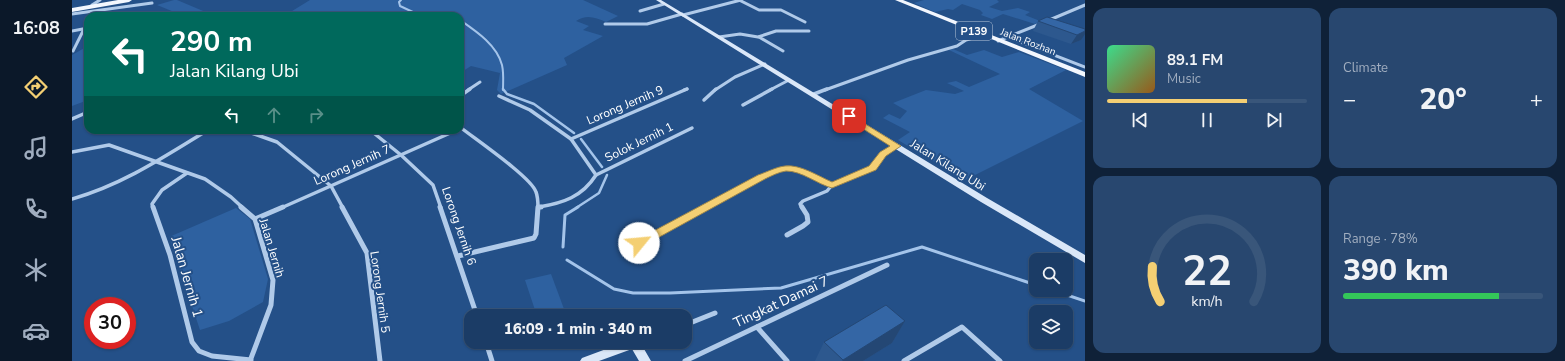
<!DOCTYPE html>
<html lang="en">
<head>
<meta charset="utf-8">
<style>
	body { margin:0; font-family:"Nunito Sans",sans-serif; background:#28476f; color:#f1f3f6; height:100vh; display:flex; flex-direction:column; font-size:15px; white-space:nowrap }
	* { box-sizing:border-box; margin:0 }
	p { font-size:13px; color:#a0adbf }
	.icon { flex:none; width:22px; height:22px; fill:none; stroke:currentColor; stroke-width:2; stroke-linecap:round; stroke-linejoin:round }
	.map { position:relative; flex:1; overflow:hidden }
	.side { display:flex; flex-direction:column; gap:8px; padding:8px; background:#0f2138; width:480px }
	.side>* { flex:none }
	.guide { position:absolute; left:12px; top:12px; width:380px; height:122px; border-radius:12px; box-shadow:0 1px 3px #0004,0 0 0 1px #39567a; background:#00695c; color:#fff; overflow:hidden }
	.fabs { position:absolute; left:957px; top:253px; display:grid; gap:8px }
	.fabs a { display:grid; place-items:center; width:44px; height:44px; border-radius:8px; background:#1b3c66; box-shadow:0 1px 3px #0004,0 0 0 1px #39567a; font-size:20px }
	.speed { position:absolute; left:12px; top:297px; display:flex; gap:8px; font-size:20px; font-weight:700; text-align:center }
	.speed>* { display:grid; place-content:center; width:52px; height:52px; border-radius:50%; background:#1b3c66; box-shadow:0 1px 3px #0004,0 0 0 1px #39567a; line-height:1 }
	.speed .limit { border:6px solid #d22; background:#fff; color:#111 }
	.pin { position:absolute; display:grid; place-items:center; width:34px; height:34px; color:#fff; margin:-17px; border-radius:8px; box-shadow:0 2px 6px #0006 }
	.me { position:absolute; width:44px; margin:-22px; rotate:62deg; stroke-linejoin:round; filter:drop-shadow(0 0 3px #0008) }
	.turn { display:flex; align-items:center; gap:14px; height:84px; padding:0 20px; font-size:18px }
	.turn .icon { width:52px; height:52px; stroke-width:2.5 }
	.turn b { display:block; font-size:28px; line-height:34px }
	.lanes { display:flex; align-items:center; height:38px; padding:0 20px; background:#0003; justify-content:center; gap:20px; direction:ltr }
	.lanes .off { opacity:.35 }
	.big { font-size:30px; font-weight:800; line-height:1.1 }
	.side .widget { flex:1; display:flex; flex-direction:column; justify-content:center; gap:6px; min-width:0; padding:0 14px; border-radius:12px; background:#28476f }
	.side .dial { align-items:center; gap:0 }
	.dial svg { height:104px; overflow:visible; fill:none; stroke:#39567a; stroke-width:7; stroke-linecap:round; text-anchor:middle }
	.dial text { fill:#f1f3f6; stroke:none }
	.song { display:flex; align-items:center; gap:12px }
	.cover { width:48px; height:48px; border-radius:6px; background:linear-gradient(135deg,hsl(150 70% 55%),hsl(30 70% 35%)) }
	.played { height:4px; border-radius:2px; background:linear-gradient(90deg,#f4cf73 70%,#39567a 70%) }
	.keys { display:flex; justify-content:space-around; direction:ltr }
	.heat { display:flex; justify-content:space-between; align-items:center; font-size:22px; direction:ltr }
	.charge { height:6px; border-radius:3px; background:linear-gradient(90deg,#34c759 78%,#39567a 0) }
	.side .tiles { flex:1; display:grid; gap:8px; grid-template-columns:repeat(2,1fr) }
	.trip { position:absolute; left:392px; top:309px; width:228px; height:40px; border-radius:12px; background:#1b3c66; box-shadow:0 1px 3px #0004,0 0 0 1px #39567a; font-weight:800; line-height:40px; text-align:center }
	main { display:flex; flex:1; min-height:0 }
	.tabs { display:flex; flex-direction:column; width:72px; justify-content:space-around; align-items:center; background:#0b1829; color:#a0adbf }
	.tabs .icon { width:28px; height:28px }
	.tabs .active { color:#f4cf73 }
	.tabs b { font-size:18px; color:#f1f3f6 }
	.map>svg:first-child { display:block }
</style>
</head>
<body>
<main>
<nav class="tabs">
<b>16:08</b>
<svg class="icon active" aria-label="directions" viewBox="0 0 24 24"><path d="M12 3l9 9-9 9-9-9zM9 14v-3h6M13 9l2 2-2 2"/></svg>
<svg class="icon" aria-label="music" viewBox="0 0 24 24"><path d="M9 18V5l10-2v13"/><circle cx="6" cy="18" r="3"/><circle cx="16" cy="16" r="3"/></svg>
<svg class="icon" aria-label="phone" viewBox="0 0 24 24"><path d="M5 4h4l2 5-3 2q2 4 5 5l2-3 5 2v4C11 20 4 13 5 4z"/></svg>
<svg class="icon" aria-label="climate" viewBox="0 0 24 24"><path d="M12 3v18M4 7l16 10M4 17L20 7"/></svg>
<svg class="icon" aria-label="car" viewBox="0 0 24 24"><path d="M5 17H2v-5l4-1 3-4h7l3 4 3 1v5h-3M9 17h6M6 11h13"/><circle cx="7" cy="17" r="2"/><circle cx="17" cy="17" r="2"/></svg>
</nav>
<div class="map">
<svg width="1013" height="361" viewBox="0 0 1013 361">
	<rect width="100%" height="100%" fill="#245088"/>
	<g fill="#2e61a0">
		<polygon points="102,0 105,0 143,16 112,16 85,5"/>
		<path d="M238 0H511L546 16 534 22C523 17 514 14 504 21L517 26 511 30 531 36 492 58 495 65 429 94 425 90 428 73 399 66 388 73V16H212Z"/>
		<polygon points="852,0 925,0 927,2 917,7 930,11 946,8 958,12 953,15 968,21 963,24 931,14 920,19 909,15 911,13 908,10 890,4 881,10 876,9 863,12 842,3"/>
		<polygon points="16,46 16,100 0,106 0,55"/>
		<polygon points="881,49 895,55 912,50 930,57 947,52 994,70 957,89 1011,121 893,180 826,140 838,132 811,118 817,114 828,119 835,111 821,103 854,90 883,94 892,91 875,83 884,81 897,87 928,74 877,50"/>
		<polygon points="164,208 178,219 196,279 191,302 157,321 128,330 97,237"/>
		<polygon points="479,274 492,309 465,316 453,280"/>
	</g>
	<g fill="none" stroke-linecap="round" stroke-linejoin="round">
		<g stroke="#a4c4ea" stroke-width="2">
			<polyline points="329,0 327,2 328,6 343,13 360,16"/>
			<path d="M388 20C404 31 425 45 430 65 432 74 431 82 431 90"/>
		</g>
		<g stroke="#a4c4ea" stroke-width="2.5">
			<polyline points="431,89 435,94 462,104 502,133"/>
			<polyline points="509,139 530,167"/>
			<polyline points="504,208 527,193 535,175"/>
		</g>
		<g stroke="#a4c4ea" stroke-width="3">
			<polyline points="491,247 493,215 506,207"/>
			<polyline points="495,260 542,289 561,293 598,293 709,288 850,247 964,285"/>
			<polyline points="980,290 1013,301"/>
		</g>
		<g stroke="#b0cae9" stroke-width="3">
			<polyline points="667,0 687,10 709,10 733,22"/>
			<polyline points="20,5 28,0"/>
			<polyline points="568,11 592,4"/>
			<polyline points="0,14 80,3"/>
			<polyline points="611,15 669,0"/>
			<polyline points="975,21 1013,5"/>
			<polyline points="533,24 575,24 610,14"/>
			<polyline points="0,31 16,28"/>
			<polyline points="647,37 668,34 686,37 704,31 737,31"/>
			<polyline points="687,37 711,51"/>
			<polyline points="935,37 1013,67"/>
			<polyline points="926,41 968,24"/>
			<polyline points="1,51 12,29"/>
			<polyline points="396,90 408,82"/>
			<polyline points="612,90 615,89"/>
			<polyline points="643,90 663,77 693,64"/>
			<polyline points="698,90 717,80"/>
			<polyline points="753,90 836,60 885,46 894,40 911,35"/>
		</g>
		<g stroke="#b0cae9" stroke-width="3.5">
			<polyline points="742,94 755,89"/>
			<polyline points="388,96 398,89"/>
			<path d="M427 96 458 110 499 139 524 175C510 197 491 203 467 207"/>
			<polyline points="632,100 644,89"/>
			<polyline points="671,105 700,89"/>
			<polyline points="0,119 16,112"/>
			<path d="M388 127C403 139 459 177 464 192 466 197 466 203 466 208"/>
			<polyline points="171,130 205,142 259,186 271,208"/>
			<polyline points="298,130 329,155 361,185 369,208"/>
			<polyline points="84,132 87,130"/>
			<polyline points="499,139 615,89"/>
			<polyline points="0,152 37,145 133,179 159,197 171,208"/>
			<polyline points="524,175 620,128"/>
			<path d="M0 199C50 185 92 157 136 130"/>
			<polyline points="81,208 80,204 90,190 115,173"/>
			<polyline points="209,208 385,130"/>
			<path d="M633 208C653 197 698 167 720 169 734 171 747 179 760 185L800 168 811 154 824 146"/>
			<polyline points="730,208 728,204 731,201 755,191 760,185"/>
		</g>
		<g stroke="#b0cae9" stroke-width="5">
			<polyline points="81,207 98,255 120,342 127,351 140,356 179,360"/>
			<polyline points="169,207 183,219 201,280 199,305 178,361"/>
			<polyline points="270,207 295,253 308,361"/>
			<polyline points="368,207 405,316"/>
			<polyline points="467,207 469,207"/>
			<polyline points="183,219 211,207"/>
			<polyline points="715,235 731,226 736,222 735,215 730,207"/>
			<polyline points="567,243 635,207"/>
			<polyline points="386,256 462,238 464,234 466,207"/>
			<polyline points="613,325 643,313"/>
			<polyline points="685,327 715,361"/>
			<polyline points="414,342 420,361"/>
			<polyline points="613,361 815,265"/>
			<polyline points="832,361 890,327 928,361"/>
		</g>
		<g fill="#dae7f8" fill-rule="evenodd">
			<polygon points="584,0 589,0 915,198 1013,255 1013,263 909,202"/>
			<polygon points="553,342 568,342 579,361 567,361 560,349 527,361 508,361 510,358"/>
		</g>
		<g fill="#f3f7fe" fill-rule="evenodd">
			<polygon points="46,0 60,0 57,2 0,12 0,8"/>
			<polygon points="823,0 831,0 1013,72 1013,77"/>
		</g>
	</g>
	<g fill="#2d588e">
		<polygon points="966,21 1013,29 1009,40 999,44 961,31"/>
		<polygon points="833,321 820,343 791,361 743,361 752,342"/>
	</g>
	<g fill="#244774">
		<polygon points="1013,31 1013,34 1009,40 999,44 1005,35"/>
		<polygon points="833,321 820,343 791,361 770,361 771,360"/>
	</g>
	<g fill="#3466a5" stroke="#244774">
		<polygon points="975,17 1013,29 1013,31 1005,35 966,21"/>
		<polygon points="814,305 833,321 771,360 752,342"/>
	</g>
	<path fill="#f4cf73" stroke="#9f874b" d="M777 114 829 146 814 156 804 170 760 188C745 184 730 171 714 171 707 172 699 176 693 179L571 246H563L562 243 563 241 686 175C695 172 704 167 713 166 728 164 746 176 760 182L797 166 808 152 818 146 774 118 773 116Z"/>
	<g text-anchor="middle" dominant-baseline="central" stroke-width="4" stroke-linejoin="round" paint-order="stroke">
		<g font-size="10" fill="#fff" stroke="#245088">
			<text transform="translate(956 42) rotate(21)">Jalan Rozhan</text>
		</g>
		<rect fill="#245088" stroke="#bdcadb" stroke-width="1" x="884" y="22" width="36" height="18" rx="3"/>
		<g font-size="11" font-weight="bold" fill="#fff">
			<text x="902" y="31">P139</text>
		</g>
		<g font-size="12" fill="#fff" stroke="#245088">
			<text transform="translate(553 105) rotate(-23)">Lorong Jernih 9</text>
			<text transform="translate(567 142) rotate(-26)">Solok Jernih 1</text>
			<text transform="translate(280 165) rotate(-24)">Lorong Jernih 7</text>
			<text transform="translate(876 165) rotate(32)">Jalan Kilang Ubi</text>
			<text transform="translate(387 226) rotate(71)">Lorong Jernih 6</text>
			<text transform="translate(200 248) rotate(73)">Jalan Jernih</text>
			<text transform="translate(308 292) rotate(82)">Lorong Jernih 5</text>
		</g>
		<g font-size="14" fill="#fff" stroke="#245088">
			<text transform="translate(115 277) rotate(74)">Jalan Jernih 1</text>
			<text transform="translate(709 302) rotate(-25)">Tingkat Damai 7</text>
		</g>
	</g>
</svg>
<div class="fabs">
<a><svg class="icon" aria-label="search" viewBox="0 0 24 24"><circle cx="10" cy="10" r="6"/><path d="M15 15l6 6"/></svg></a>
<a><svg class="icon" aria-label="layers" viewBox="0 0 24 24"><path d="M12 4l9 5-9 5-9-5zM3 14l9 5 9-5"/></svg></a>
</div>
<div class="speed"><div class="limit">30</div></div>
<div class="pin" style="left:777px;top:116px;background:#d93025"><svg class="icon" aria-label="arrive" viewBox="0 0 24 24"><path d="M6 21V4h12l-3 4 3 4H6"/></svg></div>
<svg class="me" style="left:567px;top:243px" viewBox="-20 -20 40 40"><circle r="19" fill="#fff"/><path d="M0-13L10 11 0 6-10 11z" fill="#f4cf73"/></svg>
<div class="trip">16:09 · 1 min · 340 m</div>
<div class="guide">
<div class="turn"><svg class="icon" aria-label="left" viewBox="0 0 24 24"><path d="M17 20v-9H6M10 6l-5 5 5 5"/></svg><div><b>290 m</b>Jalan Kilang Ubi</div></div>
<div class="lanes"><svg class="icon" aria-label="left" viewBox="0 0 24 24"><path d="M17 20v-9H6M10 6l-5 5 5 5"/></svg><svg class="icon off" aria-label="ahead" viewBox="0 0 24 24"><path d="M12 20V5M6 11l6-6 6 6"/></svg><svg class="icon off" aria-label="right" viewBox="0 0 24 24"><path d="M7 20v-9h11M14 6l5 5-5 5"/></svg></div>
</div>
</div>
<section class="side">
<div class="tiles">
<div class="widget">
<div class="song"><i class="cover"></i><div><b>89.1 FM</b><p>Music</p></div></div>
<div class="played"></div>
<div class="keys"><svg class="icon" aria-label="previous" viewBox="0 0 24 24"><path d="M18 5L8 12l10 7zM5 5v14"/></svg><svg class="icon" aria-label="pause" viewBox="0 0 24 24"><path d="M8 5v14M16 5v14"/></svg><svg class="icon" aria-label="next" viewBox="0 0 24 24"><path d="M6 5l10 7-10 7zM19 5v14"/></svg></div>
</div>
<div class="widget"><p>Climate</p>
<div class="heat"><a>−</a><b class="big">20°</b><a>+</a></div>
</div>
<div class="widget dial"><svg viewBox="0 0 100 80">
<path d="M14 69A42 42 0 1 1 86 69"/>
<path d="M14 69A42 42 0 0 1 8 42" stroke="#f4cf73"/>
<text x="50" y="56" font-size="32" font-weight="700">22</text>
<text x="50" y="72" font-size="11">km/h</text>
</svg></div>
<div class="widget"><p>Range · 78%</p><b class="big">390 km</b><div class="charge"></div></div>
</div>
</section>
</main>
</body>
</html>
